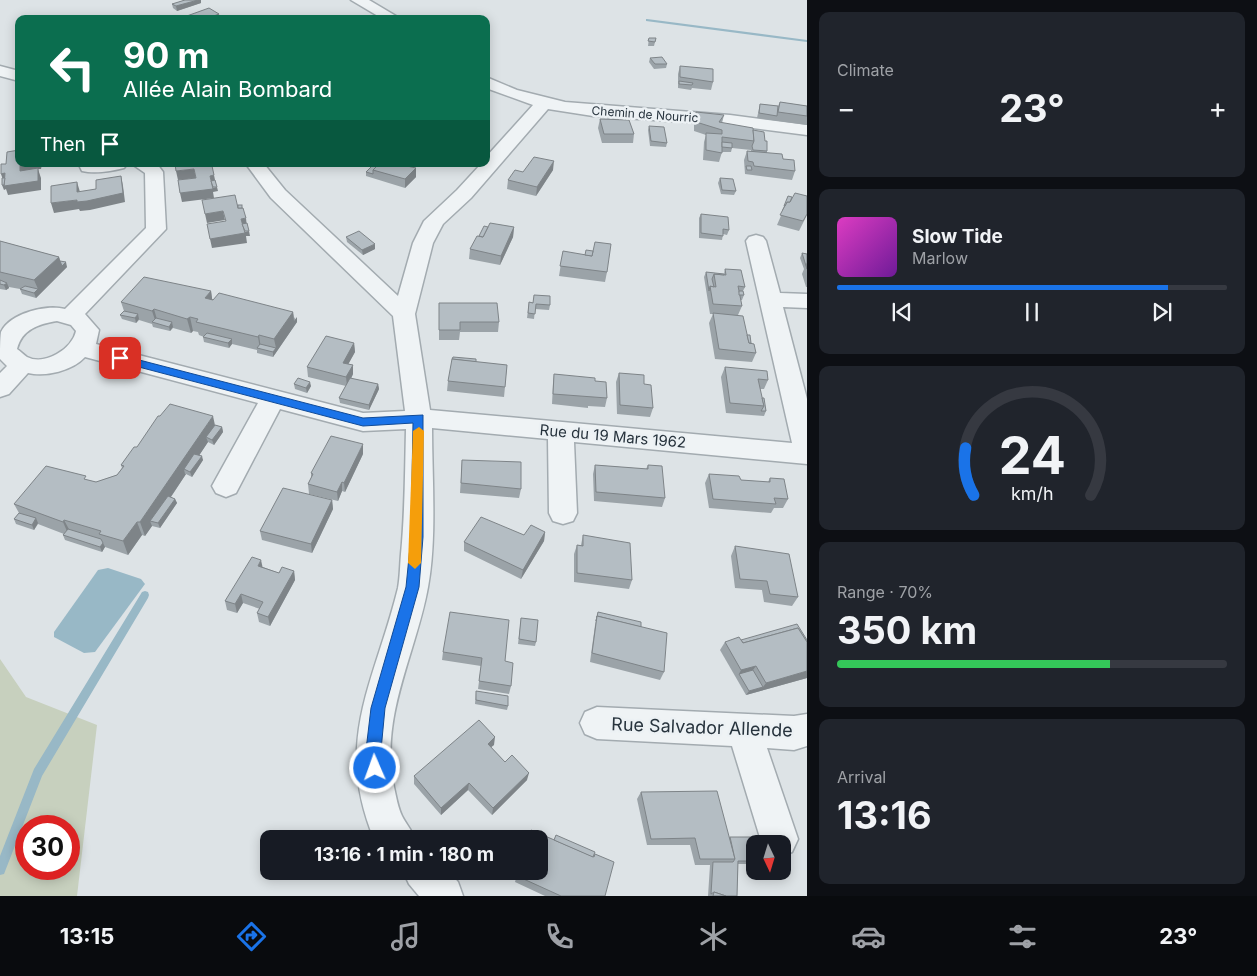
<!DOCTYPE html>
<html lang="en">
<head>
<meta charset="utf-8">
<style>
	body { margin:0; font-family:Inter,sans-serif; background:#20242c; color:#f1f3f6; height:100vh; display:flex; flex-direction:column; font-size:19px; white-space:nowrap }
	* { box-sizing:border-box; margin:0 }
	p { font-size:16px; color:#9ea1a6 }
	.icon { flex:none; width:28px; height:28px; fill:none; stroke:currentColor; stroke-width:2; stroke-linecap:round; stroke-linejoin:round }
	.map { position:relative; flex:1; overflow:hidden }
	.side { display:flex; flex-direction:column; gap:12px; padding:12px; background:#0d0f14; width:450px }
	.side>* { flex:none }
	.hud { position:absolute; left:15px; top:15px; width:475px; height:152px; border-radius:10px; box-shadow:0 2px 12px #0003; background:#0b6e4f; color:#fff; overflow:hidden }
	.needle { width:32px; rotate:176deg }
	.controls { position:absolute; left:746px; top:835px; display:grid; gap:10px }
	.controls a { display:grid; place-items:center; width:45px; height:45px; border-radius:10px; background:#171b24; box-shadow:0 2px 12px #0003; font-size:25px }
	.speed { position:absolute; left:15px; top:815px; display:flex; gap:10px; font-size:25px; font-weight:700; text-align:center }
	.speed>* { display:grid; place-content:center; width:65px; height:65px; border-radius:50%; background:#171b24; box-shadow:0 2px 12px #0003; line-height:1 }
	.speed .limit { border:8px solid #d22; background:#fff; color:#111 }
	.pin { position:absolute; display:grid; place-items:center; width:42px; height:42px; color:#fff; margin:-21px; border-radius:10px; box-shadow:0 2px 8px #0006 }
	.me { position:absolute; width:55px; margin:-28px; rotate:358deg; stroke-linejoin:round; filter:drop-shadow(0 0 4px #0008) }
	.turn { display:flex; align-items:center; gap:18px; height:105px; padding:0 25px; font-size:22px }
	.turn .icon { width:65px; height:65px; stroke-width:2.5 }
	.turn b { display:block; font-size:35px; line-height:42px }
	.then { display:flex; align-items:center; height:48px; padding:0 25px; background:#0003; gap:10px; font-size:19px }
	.big { font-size:38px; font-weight:700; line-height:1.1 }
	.side .widget { flex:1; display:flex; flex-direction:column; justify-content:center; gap:8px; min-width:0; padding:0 18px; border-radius:10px; background:#20242c }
	.side .dial { align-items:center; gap:0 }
	.dial svg { height:130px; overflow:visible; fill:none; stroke:#363941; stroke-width:7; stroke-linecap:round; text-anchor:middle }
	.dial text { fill:#f1f3f6; stroke:none }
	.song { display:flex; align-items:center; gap:15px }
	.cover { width:60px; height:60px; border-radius:8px; background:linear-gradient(135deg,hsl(310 70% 55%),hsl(280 70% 35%)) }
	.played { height:5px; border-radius:2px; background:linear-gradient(90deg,#1a73e8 85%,#363941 85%) }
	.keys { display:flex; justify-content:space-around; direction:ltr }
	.heat { display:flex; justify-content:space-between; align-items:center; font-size:28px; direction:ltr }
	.charge { height:8px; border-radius:4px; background:linear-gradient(90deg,#34c759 70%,#363941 0) }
	.trip { position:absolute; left:260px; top:830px; width:288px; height:50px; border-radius:10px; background:#171b24; box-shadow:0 2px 12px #0003; font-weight:700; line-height:50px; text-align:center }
	.tabs { display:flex; height:80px; justify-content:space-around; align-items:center; background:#090b0e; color:#9ea1a6 }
	.tabs .icon { width:35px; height:35px }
	.tabs .on { color:#1a73e8 }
	.tabs b { font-size:22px; color:#f1f3f6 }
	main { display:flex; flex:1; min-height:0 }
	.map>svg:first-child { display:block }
</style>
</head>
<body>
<main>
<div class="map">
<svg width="807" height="896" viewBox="0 0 807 896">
	<rect width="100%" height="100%" fill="#dde3e6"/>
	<path fill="#c7d0be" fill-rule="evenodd" d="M0 659 26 697 97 725 77 896H0ZM26 826H69V869H26Z"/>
	<polygon fill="#98b8c6" points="108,568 141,579 145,584 95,652 84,653 54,637 54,632 98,570"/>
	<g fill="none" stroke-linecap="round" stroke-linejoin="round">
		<g fill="#98b8c6" fill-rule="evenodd">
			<polygon points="647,19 807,40 807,42 646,21 646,19"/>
			<polygon points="145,591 148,592 149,595 148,598 42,776 4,874 0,875 0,856 34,769 142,592"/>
		</g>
		<defs>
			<g id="minor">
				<polygon points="351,0 369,0 401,19 383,19"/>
				<polygon points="0,66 19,71 19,81 0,76"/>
				<path d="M486 77 517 90 565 102 730 115 807 125V135L730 125 593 116 548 109 471 198 443 224 433 243 415 314 430 410 792 443 746 241 749 237 756 235 763 237 766 241 780 293 807 294V308L783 307 807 399V464L574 442 577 513 573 521 563 524 553 521 549 513 548 439 432 428C432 479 437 538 428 587 416 654 379 717 394 787 396 796 398 808 402 816 406 824 412 830 415 839H374C333 740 375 682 398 588 400 578 400 565 401 554 405 513 405 471 406 429L363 431 280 409 236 493 226 497 216 493 212 486 258 403 85 357C72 371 46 377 28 373L9 394 0 397V373L7 366 0 359C0 351 0 339 1 332 10 313 47 304 65 309L146 228 145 173 132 164H157L163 172 166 229 85 314 99 330 96 344 363 413 405 411 393 316 271 198 246 164H264L285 190 398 296 413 243 424 221 457 190 481 164H486V157L533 105 486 88ZM57 321 71 325 76 331C72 349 45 366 27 357 24 355 20 351 17 349 22 329 39 324 57 321Z"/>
				<path d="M82 164H127L124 168C112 171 95 174 82 171L80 167Z"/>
				<polygon points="597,707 794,716 807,714 807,746 794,750 767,748 798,839 792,852 782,856 782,844 762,844 732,746 597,739 585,734 580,723 585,712"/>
				<polygon points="403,871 448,871 458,882 463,896 419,896 409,884"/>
			</g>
		</defs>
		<use href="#minor" stroke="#a3abb0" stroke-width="3"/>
		<use href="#minor" fill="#eff3f5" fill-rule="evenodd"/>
	</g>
	<g fill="#9ba3a8">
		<polygon points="185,0 201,0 201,3 177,11 173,8 172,4"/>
		<polygon points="649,38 656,38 654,46 648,46"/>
		<polygon points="650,58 667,64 666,68 654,69 649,62"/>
		<polygon points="680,66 713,82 711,90 692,88 691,90 678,88 678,74"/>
		<polygon points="780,102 807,106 807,125 757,118 760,104 778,106"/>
		<polygon points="696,112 724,115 722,123 753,130 765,141 767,151 767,153 783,159 795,171 792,180 745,174 744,160 747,151 751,151 751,150 732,148 731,152 722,152 719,162 703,160 704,142 706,135 694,131 694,121"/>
		<polygon points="600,119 634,134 633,143 602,143 598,128"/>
		<polygon points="649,126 667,143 666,147 650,146 648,130"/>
		<polygon points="374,164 416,177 405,188 366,176 366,172"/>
		<polygon points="553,170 536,196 507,189 508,180 523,172"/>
		<polygon points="720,178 736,191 734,195 721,194 718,183"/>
		<polygon points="792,197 807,215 799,231 777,225 783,211 782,210 784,206"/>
		<polygon points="701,214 729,230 727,235 723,234 722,240 699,238 699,218"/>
		<polygon points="488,227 514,227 513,237 500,265 469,259 470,249 479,236"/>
		<polygon points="346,237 375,249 363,255 347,242"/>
		<polygon points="0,241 59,257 60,261 67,267 36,298 22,294 20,289 9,287 9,288 6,290 0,289"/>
		<polygon points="563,251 607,272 605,282 559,276"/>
		<polygon points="802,253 807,254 807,287 806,287 802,274 804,269 800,258"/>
		<polygon points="725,269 745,287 743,291 744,295 742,300 740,300 742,306 738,315 756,353 752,362 715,359 709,323 713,314 710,314 704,277 706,272 724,274"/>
		<polygon points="211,291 212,299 293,312 294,317 297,322 273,357 257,353 257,350 232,344 229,348 204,342 203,337 204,337 199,335 198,332 193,331 191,333 173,328 170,331 153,327 152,324 139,320 136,323 122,319 120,315 124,311 121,302"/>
		<polygon points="529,302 550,305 549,310 535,309 534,319 527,318"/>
		<polygon points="439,303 499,322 498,332 460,332 459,340 439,340"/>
		<polygon points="354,343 355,352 348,364 353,365 353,374 351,379 378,384 379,389 369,410 340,403 339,398 346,386 308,377 307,367"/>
		<polygon points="476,362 507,365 504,397 447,391 448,381"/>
		<polygon points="725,367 768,380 764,389 760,389 762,398 766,411 764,416 726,413 721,377"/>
		<polygon points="619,373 644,384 653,408 650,417 617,414 616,382"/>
		<polygon points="554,374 595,381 607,398 605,407 588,406 588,408 552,404 553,383"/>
		<polygon points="294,384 311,386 307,393 295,389"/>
		<polygon points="215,425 222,427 223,432 214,445 208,442 199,455 203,460 192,477 186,474 171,497 175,499 177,503 160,528 152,526 145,536 142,535 128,555 105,547 102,552 65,540 63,535 64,534 38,524 34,530 16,524 14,519 19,513 14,504 88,480 96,482 117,475 122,468 121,465 137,447"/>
		<polygon points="363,454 345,492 342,491 338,501 309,494 308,484 311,478 311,473"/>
		<polygon points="462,460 521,489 519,498 460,493"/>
		<polygon points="595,465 646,469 648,465 665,498 662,507 594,501 593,474"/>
		<polygon points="709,474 741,480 768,482 770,478 788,499 783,508 774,508 771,513 709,508 705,483"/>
		<polygon points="332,500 333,509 312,553 262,540 260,531"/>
		<polygon points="545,532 544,541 521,579 464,551 464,542 524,535"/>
		<polygon points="583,535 632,580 629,589 574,582 574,554 577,545 581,545"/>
		<polygon points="735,546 798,597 792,606 764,602 762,590 735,588 731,556"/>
		<polygon points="263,567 279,573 294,571 295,580 270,626 259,622 257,613 260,609 243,603 237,613 227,610 225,601"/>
		<polygon points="598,612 641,627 664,672 660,680 590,662 595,625"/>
		<polygon points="521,618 536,642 535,646 518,644"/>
		<polygon points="741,640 807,678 746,695 720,650 725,642"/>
		<polygon points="443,652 505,661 511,686 509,694 478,689 481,666 442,660"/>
		<polygon points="476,691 508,706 507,710 475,704"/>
		<polygon points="494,745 491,747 505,762 527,780 492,815 468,790 441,815 414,784 414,776"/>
		<polygon points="641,792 730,837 755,844 755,864 738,864 737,896 708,896 710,865 695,865 690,845 647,845 637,799"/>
		<polygon points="595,854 605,896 545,896 515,882 518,871 593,857"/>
	</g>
	<g fill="#7e8488">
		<polygon points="198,0 201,0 201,3 177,11 176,6"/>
		<polygon points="219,14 220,19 206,19"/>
		<polygon points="554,161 553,170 536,196 537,187"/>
		<polygon points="20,164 42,164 41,169 38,169 41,178 41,190 8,195 6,189 4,190 2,185 4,183 1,174 8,168 20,171"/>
		<polygon points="416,168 416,177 405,188 405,179"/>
		<polygon points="194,169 196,178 178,180 176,171"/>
		<polygon points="214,175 216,185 212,185 210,176"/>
		<polygon points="121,176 123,186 125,202 90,210 80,211 79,209 54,213 51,203 77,200"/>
		<polygon points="77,182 80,192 77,192"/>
		<polygon points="217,187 218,191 213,192 214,198 182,202 180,193"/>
		<polygon points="223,211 225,220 207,223 205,214"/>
		<polygon points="246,218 247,228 243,228 241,219"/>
		<polygon points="514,227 513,237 500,265 501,256"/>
		<polygon points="249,231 250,236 246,236 247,243 212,248 210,239"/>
		<polygon points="375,244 375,249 363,255 362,250"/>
		<polygon points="59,257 62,266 66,262 67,267 36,298 34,293 38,289 34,280"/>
		<polygon points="7,283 9,288 6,290 4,285"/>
		<polygon points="211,291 213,305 205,298"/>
		<polygon points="154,309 158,323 156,323 152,311"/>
		<polygon points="293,312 294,321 297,317 297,322 273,357 273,352 276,348 274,339"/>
		<polygon points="138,314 139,319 136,323 135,318"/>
		<polygon points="190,317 193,331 191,333 187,319"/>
		<polygon points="172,322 173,327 170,331 169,327"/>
		<polygon points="259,335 261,349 260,349 258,337"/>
		<polygon points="232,339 232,344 229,348 228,343"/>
		<polygon points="354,343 355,352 344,372 343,363"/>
		<polygon points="353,365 353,374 347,386 346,377"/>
		<polygon points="310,382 311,386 307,393 306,388"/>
		<polygon points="378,384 379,389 369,410 369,405"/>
		<polygon points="213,416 216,430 206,437 208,442 189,471 184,469 185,474 186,474 154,522 150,521 152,526 145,536 140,522"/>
		<polygon points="222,427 223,432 214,445 212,440"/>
		<polygon points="363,444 363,454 345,492 344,483"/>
		<polygon points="202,456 203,460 192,477 190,472"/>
		<polygon points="342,482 342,491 338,501 337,492"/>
		<polygon points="175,499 177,503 160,528 158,523"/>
		<polygon points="332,500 333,509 312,553 311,544"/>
		<polygon points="36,518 38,523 34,530 32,525"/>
		<polygon points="64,520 71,533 69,536 63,522"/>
		<polygon points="137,522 142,535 128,555 123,541"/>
		<polygon points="545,532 544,541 521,579 523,570"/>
		<polygon points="103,543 105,547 102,552 100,547"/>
		<polygon points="261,560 263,569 258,566"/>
		<polygon points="294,571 295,580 270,626 268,617"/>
		<polygon points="241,594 243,603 237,613 235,604"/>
		<polygon points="756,666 750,674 739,674 741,670"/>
		<polygon points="807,671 807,678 746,695 749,691 763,687 766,683"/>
		<polygon points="495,737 494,745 486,751 488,744"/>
		<polygon points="529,773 527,780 492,815 493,808"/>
		<polygon points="469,783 468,790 441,815 441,808"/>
	</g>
	<g fill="#b4bdc3" stroke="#7e8488">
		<polygon points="185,0 198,0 176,6 172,4"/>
		<polygon points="209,8 219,14 206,19 187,19 184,17"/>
		<polygon points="649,38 656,38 655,42 648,41"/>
		<polygon points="662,57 667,64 655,64 650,58"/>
		<polygon points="680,66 713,69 713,82 680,77"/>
		<polygon points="679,81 693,83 692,85 679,84"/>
		<polygon points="780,102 807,106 807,116 778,112"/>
		<polygon points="760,104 778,106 777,116 759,113"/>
		<polygon points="696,112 724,115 719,122 753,128 754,141 722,137 722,153 706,150 706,133 722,134 722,130 696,122"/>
		<polygon points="600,119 629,120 634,134 604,134"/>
		<polygon points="649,126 664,127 667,143 651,141"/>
		<polygon points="753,130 764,132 765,141 767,141 767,151 753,150 752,146 754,141"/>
		<polygon points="722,142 732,143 732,148 722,147"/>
		<polygon points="19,150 19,164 20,164 20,171 38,168 38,181 4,186 5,173 1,174 1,164 6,164 7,152"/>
		<polygon points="747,151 782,154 783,159 794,160 795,171 754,166 753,162 748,161"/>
		<polygon points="534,157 554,161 537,187 508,180 515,170 523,172"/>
		<polygon points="175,164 207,164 208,166 212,166 214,175 210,176 213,189 180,193 178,180 196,178 194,169 176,171"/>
		<polygon points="207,164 212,164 212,166 208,166"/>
		<polygon points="374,164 379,164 373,170 373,174 366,172"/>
		<polygon points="379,164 398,164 416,168 405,179 373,170"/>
		<polygon points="746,166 751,166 752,170 747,170"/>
		<polygon points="121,176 123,193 87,201 77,202 77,200 51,203 51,186 77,182 77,192 96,189 96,180"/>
		<polygon points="2,178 5,178 4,185 2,185"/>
		<polygon points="720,178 733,179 736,191 722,190"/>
		<polygon points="215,180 217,187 213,187 211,181"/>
		<polygon points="795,193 807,196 807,214 803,221 780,215 787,202 790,202"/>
		<polygon points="235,195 238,208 243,208 246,218 241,219 245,233 210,239 207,224 226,221 223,211 205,214 202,200"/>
		<polygon points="788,196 792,197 790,202 787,202 785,206 784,206"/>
		<rect x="238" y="205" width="4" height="3"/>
		<polygon points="701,214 728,217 729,230 723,229 723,236 701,233"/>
		<polygon points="247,223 249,231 245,231 242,224"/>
		<polygon points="490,223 514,227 501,256 470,249 477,236 483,237"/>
		<polygon points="484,226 488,227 483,237 479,236"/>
		<polygon points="359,231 375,244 362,250 346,237"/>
		<polygon points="0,241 59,257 34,280 0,272"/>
		<polygon points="595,242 611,244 607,272 560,266 563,251 592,256"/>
		<polygon points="586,250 593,251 592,256 585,255"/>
		<polygon points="802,253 807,254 807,264 806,264 807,269"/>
		<polygon points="60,261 66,262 62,266"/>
		<polygon points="725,269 741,270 745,287 738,286 742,306 713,304 710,286 716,287 714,274 726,275"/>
		<polygon points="706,272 724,274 724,275 714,274 712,279 714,287 710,286 709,291"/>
		<polygon points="144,277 211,291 205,298 213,300 219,293 293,312 274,339 259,335 258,337 196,322 198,319 190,317 187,319 154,309 152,311 121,302"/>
		<polygon points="0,280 7,283 4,285 0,284"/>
		<polygon points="25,286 38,289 34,293 20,289"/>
		<polygon points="739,291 743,291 744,295 739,295"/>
		<polygon points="534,295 550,296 550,305 536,304 535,314 528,313 529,302 533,303"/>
		<polygon points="439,303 497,303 499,322 460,322 460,330 439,330"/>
		<polygon points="124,311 138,314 135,318 120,315"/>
		<polygon points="713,313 743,316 749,343 754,344 756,353 719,349"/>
		<polygon points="156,318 172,322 169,327 152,322"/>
		<polygon points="207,333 232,339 228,343 203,337"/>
		<polygon points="747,335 750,335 751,343 749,343"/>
		<polygon points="326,336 354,343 343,363 353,365 346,377 307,367"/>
		<polygon points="260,344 276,348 273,352 257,348"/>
		<polygon points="453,357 476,359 476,362 452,359"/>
		<polygon points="452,359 507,365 505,387 448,381"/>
		<polygon points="725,367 767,371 768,380 758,379 764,406 730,403"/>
		<polygon points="619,373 644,375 644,384 651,385 653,408 620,405"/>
		<polygon points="554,374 595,378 595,381 606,382 607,398 553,394"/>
		<polygon points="298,378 310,382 306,388 294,384"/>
		<polygon points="350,378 378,384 369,405 339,398"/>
		<polygon points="762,398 764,398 766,411 761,411 764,406"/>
		<polygon points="170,404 213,416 140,522 137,522 123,541 99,534 101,531 64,520 63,522 14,504 46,466 86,476 84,479 96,482 117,475 124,466 121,465 134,447 137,447 158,416 160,416"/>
		<polygon points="215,425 222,427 212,440 206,437"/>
		<polygon points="331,436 363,444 344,483 342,482 337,492 308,484 313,474 311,473"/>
		<polygon points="194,454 202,456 190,472 184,469"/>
		<polygon points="462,460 521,462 521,489 461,483"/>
		<polygon points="595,465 648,469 648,465 662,466 665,498 596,492"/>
		<polygon points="709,474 739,476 741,480 770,482 770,478 784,479 788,499 774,498 776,504 713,499"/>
		<polygon points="283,488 332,500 311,544 260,531"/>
		<polygon points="168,496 175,499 158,523 150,521"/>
		<polygon points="19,513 36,518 32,525 14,519"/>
		<polygon points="481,517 524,535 531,525 545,532 523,570 464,542"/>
		<polygon points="68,529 101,539 103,543 100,547 63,535"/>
		<polygon points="583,535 630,543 632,580 577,573 577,545 583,546"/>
		<polygon points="735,546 789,554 798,597 770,594 767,581 740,579"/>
		<polygon points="252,557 261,560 258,566 279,573 282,567 294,571 268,617 257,613 263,602 241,594 235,604 225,601"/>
		<polygon points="450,612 509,620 505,661 513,663 511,686 479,681 482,658 443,652"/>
		<polygon points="598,612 641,622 641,627 597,616 596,621"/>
		<polygon points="597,616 667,633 664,672 592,653"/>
		<polygon points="521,618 538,620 536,642 519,639"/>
		<polygon points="797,624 807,640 807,642 798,628 743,643 741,640"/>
		<polygon points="798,628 807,642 807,671 766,683 756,666 741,670 725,642 739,637 743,643"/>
		<polygon points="753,670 763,687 749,691 739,674"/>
		<polygon points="476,691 508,696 508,706 476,700"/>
		<polygon points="479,720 495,737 488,744 505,762 512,755 529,773 493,808 469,783 441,808 414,776"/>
		<polygon points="717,791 735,859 700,859 695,838 651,839 641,792"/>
		<polygon points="531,830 594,857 595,854 614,862 605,896 561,896 517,876 518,871 539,871 539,839 528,839"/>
		<polygon points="556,835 595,852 593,857 554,840"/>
		<polygon points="730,837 753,837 755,844 755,861 738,861 737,896 726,896 714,892 711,894 713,862 733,862 735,859"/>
		<polygon points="714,892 726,896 713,896"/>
	</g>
	<polygon fill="#1a73e8" stroke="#114b97" points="120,355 363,418 423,415 423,537 419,587 385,708 381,750 382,768 380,773 375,775 369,773 366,750 371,708 406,587 411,537 413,423 363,426 116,361 115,358"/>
	<polygon fill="#f59e0b" points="419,427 424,431 421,563 415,569 408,563 413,431"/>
	<g text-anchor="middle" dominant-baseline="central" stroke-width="5" stroke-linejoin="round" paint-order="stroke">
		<g font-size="12" fill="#27333d" stroke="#ecf1f4">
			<text transform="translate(645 114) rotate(4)">Chemin de Nourric</text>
		</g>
		<g font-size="15" fill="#27333d" stroke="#ecf1f4">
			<text transform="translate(613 436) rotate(5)">Rue du 19 Mars 1962</text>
		</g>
		<g font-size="18" fill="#27333d" stroke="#ecf1f4">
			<text transform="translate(702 727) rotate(2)">Rue Salvador Allende</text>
		</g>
	</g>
</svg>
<div class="controls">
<a><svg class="needle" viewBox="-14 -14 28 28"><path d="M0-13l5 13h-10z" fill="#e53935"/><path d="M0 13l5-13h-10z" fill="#9ea1a6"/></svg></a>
</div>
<div class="speed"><div class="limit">30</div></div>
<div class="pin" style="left:120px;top:358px;background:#d93025"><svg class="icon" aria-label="arrive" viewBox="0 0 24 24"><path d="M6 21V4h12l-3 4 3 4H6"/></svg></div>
<svg class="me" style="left:375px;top:768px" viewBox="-20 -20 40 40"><circle r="17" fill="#1a73e8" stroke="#fff" stroke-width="3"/><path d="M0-11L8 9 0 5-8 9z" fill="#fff"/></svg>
<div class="trip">13:16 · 1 min · 180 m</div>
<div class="hud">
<div class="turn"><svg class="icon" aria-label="left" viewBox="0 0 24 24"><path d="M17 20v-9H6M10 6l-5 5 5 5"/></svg><div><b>90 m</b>Allée Alain Bombard</div></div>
<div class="then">Then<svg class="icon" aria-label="arrive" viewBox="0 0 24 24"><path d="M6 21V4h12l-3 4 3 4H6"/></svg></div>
</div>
</div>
<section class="side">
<div class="widget"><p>Climate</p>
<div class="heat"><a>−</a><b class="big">23°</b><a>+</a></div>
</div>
<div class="widget">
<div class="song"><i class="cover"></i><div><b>Slow Tide</b><p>Marlow</p></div></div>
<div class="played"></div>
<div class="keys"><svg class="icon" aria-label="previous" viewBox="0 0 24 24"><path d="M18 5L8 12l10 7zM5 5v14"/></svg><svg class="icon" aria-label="pause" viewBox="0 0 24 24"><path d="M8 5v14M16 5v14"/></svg><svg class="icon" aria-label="next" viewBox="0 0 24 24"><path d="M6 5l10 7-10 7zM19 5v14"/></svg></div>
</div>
<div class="widget dial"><svg viewBox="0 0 100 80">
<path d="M14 69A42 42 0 1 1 86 69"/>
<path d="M14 69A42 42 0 0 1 9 40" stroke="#1a73e8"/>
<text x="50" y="56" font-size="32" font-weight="700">24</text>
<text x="50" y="72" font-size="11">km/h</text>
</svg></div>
<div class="widget"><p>Range · 70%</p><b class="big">350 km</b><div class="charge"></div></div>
<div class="widget"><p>Arrival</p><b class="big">13:16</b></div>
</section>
</main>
<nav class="tabs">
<b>13:15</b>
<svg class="icon on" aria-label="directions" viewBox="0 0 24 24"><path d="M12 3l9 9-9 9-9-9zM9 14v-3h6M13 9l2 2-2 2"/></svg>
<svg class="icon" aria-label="music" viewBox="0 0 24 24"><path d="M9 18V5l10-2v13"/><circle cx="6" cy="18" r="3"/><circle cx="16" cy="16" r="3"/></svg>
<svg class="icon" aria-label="phone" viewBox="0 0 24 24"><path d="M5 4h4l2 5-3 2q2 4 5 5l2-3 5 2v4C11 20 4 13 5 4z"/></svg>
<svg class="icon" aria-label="climate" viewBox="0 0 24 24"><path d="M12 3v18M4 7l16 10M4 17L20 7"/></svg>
<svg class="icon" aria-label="car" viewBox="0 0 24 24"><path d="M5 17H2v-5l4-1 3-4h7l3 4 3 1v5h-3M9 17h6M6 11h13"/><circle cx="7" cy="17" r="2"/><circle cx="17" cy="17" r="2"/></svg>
<svg class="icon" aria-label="filters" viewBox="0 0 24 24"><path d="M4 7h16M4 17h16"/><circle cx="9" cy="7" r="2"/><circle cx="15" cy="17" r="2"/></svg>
<b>23°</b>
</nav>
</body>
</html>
